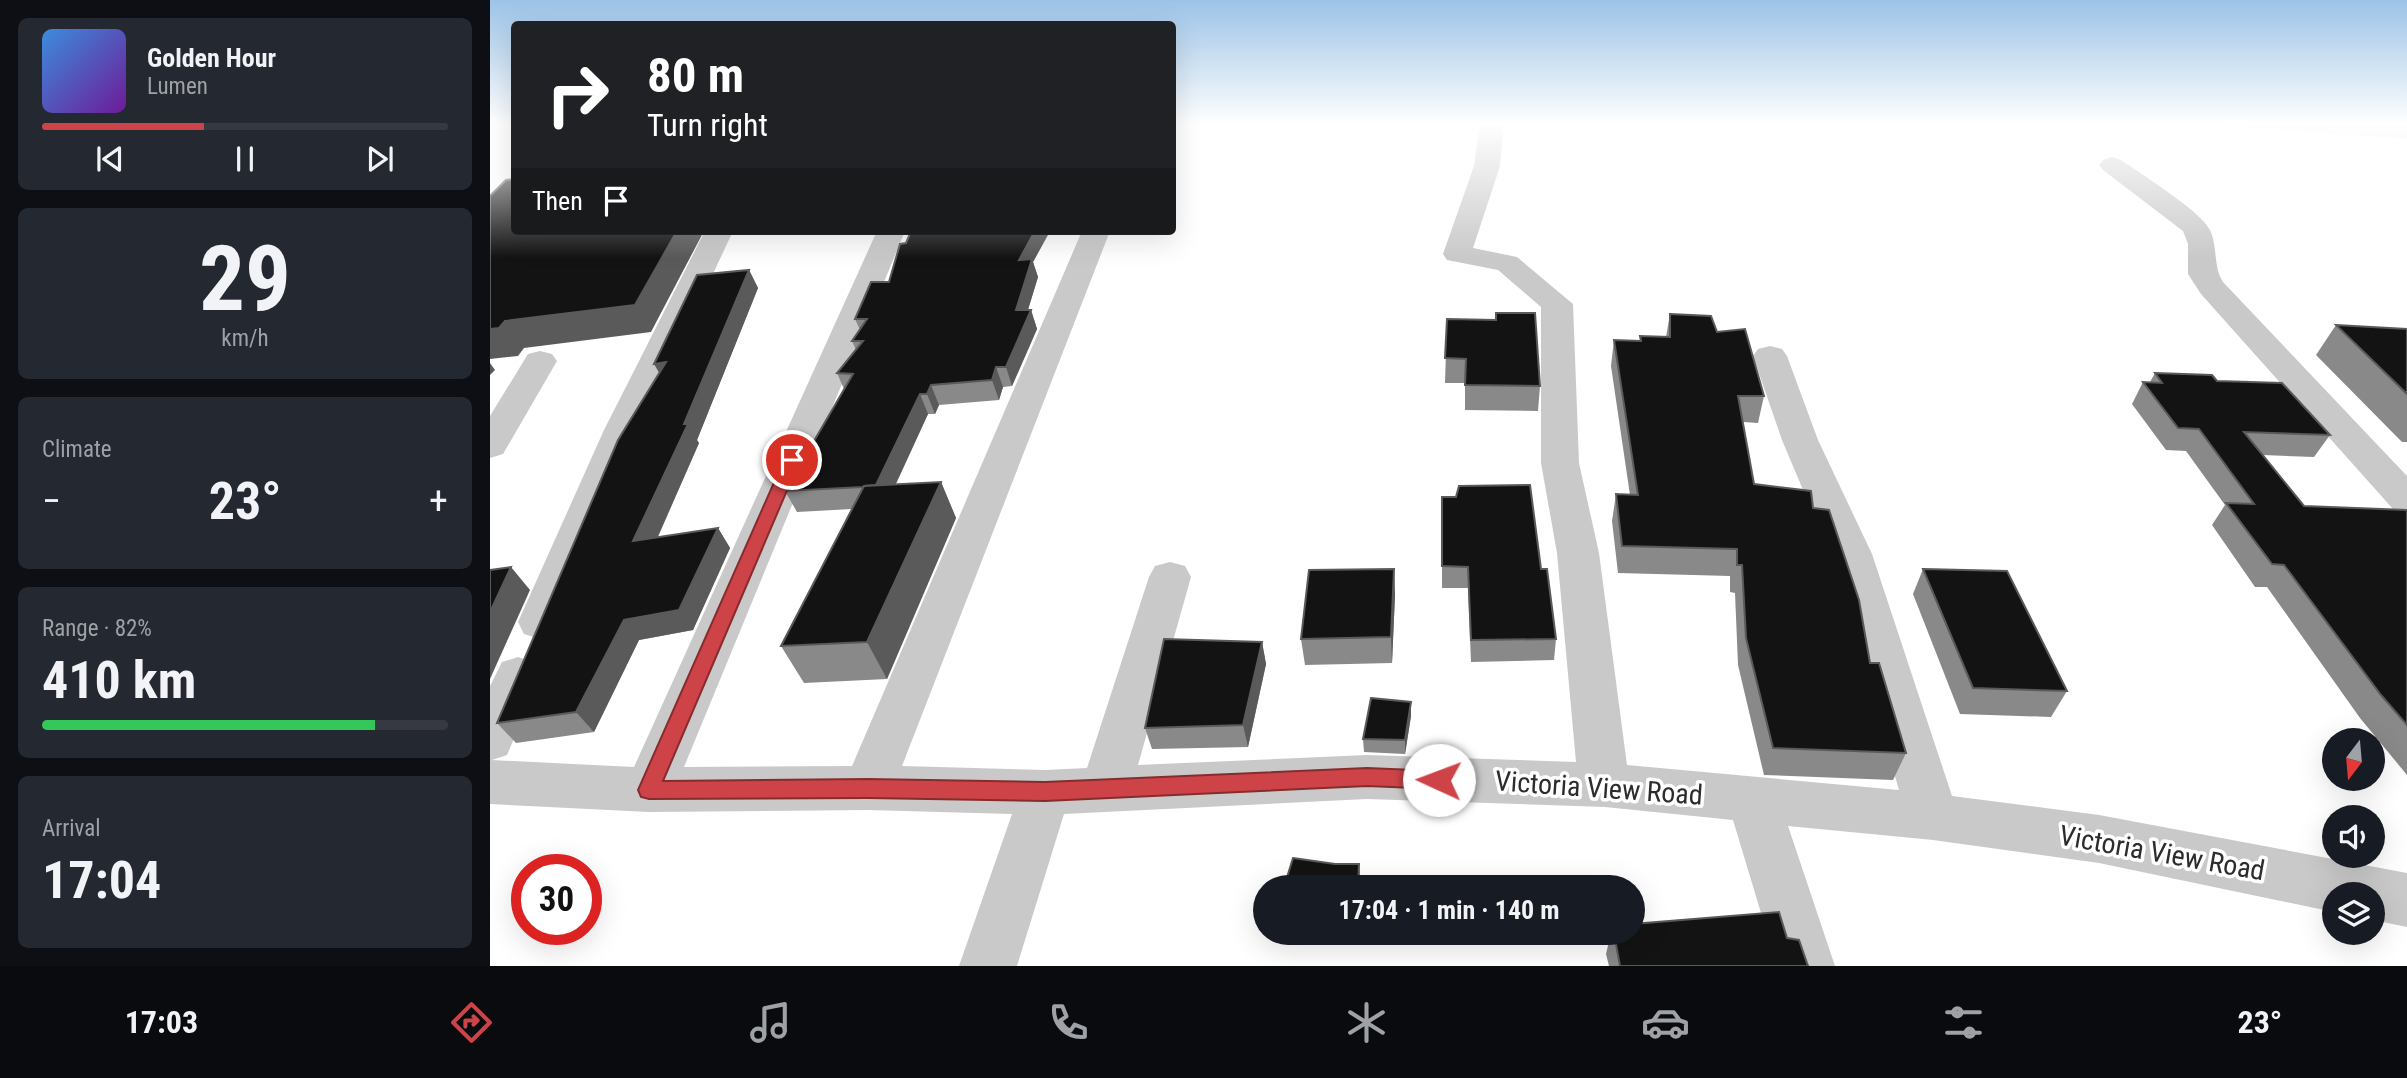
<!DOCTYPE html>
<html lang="en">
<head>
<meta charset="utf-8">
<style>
	body { margin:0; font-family:"Roboto Condensed",sans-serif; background:#242831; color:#f1f3f6; height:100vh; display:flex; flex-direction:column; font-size:26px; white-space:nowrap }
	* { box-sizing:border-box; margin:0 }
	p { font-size:23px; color:#9ea1a6 }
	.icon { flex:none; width:38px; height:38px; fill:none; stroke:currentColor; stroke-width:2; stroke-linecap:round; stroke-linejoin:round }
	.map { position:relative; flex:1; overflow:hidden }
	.side { display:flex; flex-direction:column; gap:18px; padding:18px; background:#0d0f14; width:490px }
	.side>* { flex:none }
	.banner { position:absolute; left:21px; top:21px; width:665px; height:214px; border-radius:7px; box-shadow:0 7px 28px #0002; background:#202124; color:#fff; overflow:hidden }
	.needle { width:46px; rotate:196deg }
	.tools { position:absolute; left:1832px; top:728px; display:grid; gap:14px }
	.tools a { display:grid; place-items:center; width:63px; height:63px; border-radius:50%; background:#171b24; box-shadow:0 7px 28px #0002; font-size:35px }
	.speed { position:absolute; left:21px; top:854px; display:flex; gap:14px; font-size:35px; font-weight:700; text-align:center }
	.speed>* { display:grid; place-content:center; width:91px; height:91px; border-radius:50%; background:#171b24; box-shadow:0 7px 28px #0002; line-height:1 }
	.speed .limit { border:10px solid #d22; background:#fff; color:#111 }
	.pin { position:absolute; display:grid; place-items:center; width:60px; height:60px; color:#fff; margin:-30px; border:4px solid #fff; border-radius:50%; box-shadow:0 2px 7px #0007 }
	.me { position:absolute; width:77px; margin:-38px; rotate:272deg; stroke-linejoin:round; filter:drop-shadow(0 0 5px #0008) }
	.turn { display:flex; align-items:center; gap:24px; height:147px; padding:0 21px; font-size:32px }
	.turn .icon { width:91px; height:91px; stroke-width:2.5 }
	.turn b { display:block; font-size:49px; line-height:60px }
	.then { display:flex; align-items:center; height:66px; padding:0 21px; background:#0003; gap:14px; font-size:26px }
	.big { font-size:52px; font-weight:700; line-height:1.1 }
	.side .widget { flex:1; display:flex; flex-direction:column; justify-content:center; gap:10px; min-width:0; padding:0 24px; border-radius:10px; background:#242831 }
	.side .dial { align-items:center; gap:0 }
	.dial b { font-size:91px; line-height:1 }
	.song { display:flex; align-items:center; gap:21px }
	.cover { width:84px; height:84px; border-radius:10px; background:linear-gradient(135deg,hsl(210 70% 55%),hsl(280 70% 35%)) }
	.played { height:7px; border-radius:4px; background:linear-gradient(90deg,#ce4347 40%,#363941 40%) }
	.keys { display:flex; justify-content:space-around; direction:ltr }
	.heat { display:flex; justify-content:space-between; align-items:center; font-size:38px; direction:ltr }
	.charge { height:10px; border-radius:5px; background:linear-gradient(90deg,#34c759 82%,#363941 0) }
	.trip { position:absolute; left:763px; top:875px; width:392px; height:70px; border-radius:35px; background:#171b24; box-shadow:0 7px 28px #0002; font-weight:700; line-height:70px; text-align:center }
	.tab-bar { display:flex; height:112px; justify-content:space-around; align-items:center; background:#090b0e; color:#9ea1a6 }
	.tab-bar .icon { width:49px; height:49px }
	.tab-bar .on { color:#ce4347 }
	.tab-bar b { font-size:32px; color:#f1f3f6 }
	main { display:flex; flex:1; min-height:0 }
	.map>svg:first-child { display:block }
</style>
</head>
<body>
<main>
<section class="side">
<div class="widget">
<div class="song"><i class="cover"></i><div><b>Golden Hour</b><p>Lumen</p></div></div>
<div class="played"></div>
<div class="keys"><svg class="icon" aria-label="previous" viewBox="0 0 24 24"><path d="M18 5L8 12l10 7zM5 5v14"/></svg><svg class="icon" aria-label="pause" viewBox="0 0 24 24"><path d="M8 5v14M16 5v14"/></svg><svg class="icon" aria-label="next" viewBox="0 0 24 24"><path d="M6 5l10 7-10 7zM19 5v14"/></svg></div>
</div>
<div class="widget dial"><b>29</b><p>km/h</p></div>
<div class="widget"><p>Climate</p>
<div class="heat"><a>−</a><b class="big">23°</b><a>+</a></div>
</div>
<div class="widget"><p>Range · 82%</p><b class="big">410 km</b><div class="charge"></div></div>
<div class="widget"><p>Arrival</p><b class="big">17:04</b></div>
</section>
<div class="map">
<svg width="1917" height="966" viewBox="0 0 1917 966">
	<rect width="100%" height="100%" fill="#fff"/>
	<polygon fill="#e2e8dc" points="1685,123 1917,123 1917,139"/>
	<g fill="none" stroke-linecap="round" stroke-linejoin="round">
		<g fill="#c9c9c9" fill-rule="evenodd">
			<polygon points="990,123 1014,123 1010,166 983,248 1027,257 1083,304 1089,463 1109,553 1137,765 1409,790 1340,554 1292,440 1263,356 1268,349 1280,346 1292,349 1297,356 1328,440 1382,554 1462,796 1609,815 1917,873 1917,927 1883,920 1883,894 1844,894 1844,912 1609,863 1443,840 1298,826 1345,966 1287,966 1243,820 1115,807 877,799 574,814 527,966 469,966 522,814 378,810 159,812 0,804 0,686 12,662 28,657 44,662 51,675 17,755 2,760 144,767 387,231 415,231 194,767 362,766 592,231 620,231 412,766 555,770 597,768 659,577 665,566 680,562 695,566 701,577 648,765 877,755 1086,762 1067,553 1051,463 1051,307 1008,270 957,260 953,254 984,166"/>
			<path d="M1622 157 1631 160C1651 174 1711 211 1720 230 1728 247 1723 267 1733 282L1917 476V513L1903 509 1711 294 1698 274V244L1693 231 1613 170 1609 165 1613 160Z"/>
			<polygon points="215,231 243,231 150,430 72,622 66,634 50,639 34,634 28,622 114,430"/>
			<polygon points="50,351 62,354 67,361 13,454 0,458 0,416 38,354"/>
		</g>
	</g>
	<g fill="#898989">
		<polygon points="421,231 560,231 543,262 548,277 538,310 541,310 547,329 522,386 513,387 509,400 449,405 445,414 438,414 406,484 451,482 466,518 397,679 314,683 291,646 362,509 307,512 295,491 354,389 347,373 366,350 362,341 370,330 365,319 399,282"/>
		<polygon points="259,270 268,288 207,440 209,443 168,537 228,528 240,548 203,630 149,640 104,732 26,743 7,723 169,373"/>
		<polygon points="1180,314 1227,332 1274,396 1268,423 1253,422 1264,484 1323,508 1380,663 1416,753 1403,780 1274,775 1248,665 1245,593 1240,592 1240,576 1128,573 1122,521 1126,494 1140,495 1121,366 1124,340 1150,341 1150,336 1176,337"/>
		<polygon points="957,319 1050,386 1048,411 975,410 975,383 955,383"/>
		<polygon points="1846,325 1917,329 1917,442 1912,442 1826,355"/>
		<polygon points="1665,373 1727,381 1840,435 1824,457 1773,455 1814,506 1917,510 1917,775 1870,718 1777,587 1765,587 1722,525 1735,505 1696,451 1676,450 1642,404 1653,382 1660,382"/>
		<polygon points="952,497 1051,569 1066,639 1064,660 981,662 978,588 952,588"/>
		<polygon points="904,569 905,595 902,663 815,665 811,639"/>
		<polygon points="1433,569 1577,691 1561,717 1470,714 1423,594"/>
		<polygon points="772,642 776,664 758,747 662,749 655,728"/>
		<polygon points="921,716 915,754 874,752 873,739"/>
		<polygon points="1121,933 1297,938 1318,966 1119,966 1116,954"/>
	</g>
	<g fill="#5a5a5a">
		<polygon points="187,231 214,231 161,332 34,348 28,356 0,359 0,329"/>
		<polygon points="545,231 560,231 543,262 548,277 532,329 526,310 529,260"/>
		<polygon points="259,270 268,288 207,440 209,443 157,561 143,541"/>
		<polygon points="541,310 547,329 522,386 516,367"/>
		<polygon points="176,362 175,383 164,364"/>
		<polygon points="0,363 5,370 0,375"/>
		<polygon points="506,367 513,387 509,400 502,380"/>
		<polygon points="441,385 449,405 445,414 437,394"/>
		<polygon points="430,394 438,414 395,507 385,487"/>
		<polygon points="451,482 466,518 397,679 377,642"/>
		<polygon points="228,528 240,548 203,630 149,640 104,732 86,712 134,620"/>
		<polygon points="21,567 40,590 0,679 0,612"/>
		<polygon points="904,569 905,595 902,663 901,637"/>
		<polygon points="772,642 776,664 758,747 753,725"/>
		<polygon points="921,702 921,716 915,754 915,740"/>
		<polygon points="869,864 870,877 870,887 868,887"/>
	</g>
	<g fill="#131313" stroke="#5a5a5a" stroke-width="2">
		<polygon points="24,179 24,231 187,231 145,305 15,321 9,328 0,329 0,196 16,180"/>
		<polygon points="421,231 545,231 529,260 542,259 526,310 541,310 516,367 506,367 502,380 441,385 437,394 430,394 386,485 374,486 373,487 295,491 363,374 347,373 373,341 362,341 377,319 365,319 381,282 399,282 410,244 416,243"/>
		<polygon points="259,270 194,424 198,424 143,541 228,528 189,610 134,620 86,712 7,723 128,440 176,362 164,364 207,275"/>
		<polygon points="1006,313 1045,313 1050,386 975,385 976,359 955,358 957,319 1006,320"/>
		<polygon points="1180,314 1221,316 1227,332 1255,329 1274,396 1248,396 1264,484 1321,491 1323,508 1339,510 1369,600 1380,663 1389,663 1416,753 1283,748 1256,638 1252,565 1247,565 1247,549 1132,546 1126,494 1148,495 1124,340 1151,341 1150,336 1180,337"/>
		<polygon points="1846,325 1917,329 1917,394"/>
		<polygon points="1665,373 1722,375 1727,381 1792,383 1840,435 1754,432 1814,506 1917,510 1917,725 1891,695 1794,565 1782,564 1736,503 1764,504 1709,429 1688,428 1653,382 1672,383"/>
		<polygon points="451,482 377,642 291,646 374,486"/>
		<polygon points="1040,485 1051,569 1057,569 1066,639 981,640 978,567 952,566 952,497 966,497 969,486"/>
		<polygon points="21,567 0,612 0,570"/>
		<polygon points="904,569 901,637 811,639 819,570"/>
		<polygon points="1433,569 1517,571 1577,691 1483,688"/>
		<polygon points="674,639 772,642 753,725 655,728"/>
		<polygon points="881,698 921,702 915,740 873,739"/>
		<polygon points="803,858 845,864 869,864 868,887 794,887"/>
		<polygon points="1289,912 1297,938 1309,940 1318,966 1130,966 1124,933 1143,933 1143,924"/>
	</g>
	<linearGradient id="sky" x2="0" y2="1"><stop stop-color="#9cc3e7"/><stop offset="0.48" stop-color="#fff"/><stop offset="1" stop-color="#fff" stop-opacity="0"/></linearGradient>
	<rect width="1917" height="258" fill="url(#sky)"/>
	<polygon fill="#ce4347" stroke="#862c2e" stroke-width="2" points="302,455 310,460 173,781 378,779 555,782 877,768 949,771 957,773 960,780 957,786 949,789 877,786 555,801 378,798 159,799 151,797 148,790 294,460"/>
	<g text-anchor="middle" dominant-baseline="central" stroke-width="7" stroke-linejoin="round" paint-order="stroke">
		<g font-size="28" fill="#2c2c2c" stroke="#fff">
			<text transform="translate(1109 788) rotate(4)">Victoria View Road</text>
			<text transform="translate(1672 853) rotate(10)">Victoria View Road</text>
		</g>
	</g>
</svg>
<div class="tools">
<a><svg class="needle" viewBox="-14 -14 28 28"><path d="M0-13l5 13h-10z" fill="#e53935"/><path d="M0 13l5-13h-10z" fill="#9ea1a6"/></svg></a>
<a><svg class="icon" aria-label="sound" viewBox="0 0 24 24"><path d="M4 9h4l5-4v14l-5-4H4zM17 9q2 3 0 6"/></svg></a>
<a><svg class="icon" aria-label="layers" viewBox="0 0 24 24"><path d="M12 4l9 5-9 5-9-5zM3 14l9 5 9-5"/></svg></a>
</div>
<div class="speed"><div class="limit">30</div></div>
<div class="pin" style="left:302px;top:460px;background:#d93025"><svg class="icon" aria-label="arrive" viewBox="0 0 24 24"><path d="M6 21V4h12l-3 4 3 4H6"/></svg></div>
<svg class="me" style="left:949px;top:780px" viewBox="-20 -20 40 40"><circle r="19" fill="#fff"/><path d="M0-13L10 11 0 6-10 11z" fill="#ce4347"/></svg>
<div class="trip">17:04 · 1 min · 140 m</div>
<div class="banner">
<div class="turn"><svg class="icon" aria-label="right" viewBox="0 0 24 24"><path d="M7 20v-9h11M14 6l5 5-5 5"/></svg><div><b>80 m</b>Turn right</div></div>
<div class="then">Then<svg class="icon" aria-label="arrive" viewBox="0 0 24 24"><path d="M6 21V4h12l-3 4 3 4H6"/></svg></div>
</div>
</div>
</main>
<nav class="tab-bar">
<b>17:03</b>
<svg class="icon on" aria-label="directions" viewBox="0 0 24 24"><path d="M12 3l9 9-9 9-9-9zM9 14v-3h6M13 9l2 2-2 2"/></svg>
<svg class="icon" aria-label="music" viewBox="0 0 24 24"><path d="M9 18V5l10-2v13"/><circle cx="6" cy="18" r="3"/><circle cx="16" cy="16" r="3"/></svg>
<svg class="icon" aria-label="phone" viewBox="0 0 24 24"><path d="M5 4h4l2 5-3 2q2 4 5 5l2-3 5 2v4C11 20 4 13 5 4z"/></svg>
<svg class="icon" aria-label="climate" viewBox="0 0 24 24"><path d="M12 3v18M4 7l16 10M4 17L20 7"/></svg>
<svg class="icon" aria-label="car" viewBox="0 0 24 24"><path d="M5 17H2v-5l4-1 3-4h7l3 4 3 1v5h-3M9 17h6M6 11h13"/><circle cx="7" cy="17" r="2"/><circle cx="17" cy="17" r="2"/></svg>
<svg class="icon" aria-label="filters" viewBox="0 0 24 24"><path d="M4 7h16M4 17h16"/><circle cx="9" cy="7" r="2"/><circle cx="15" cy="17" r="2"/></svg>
<b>23°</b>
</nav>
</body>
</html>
